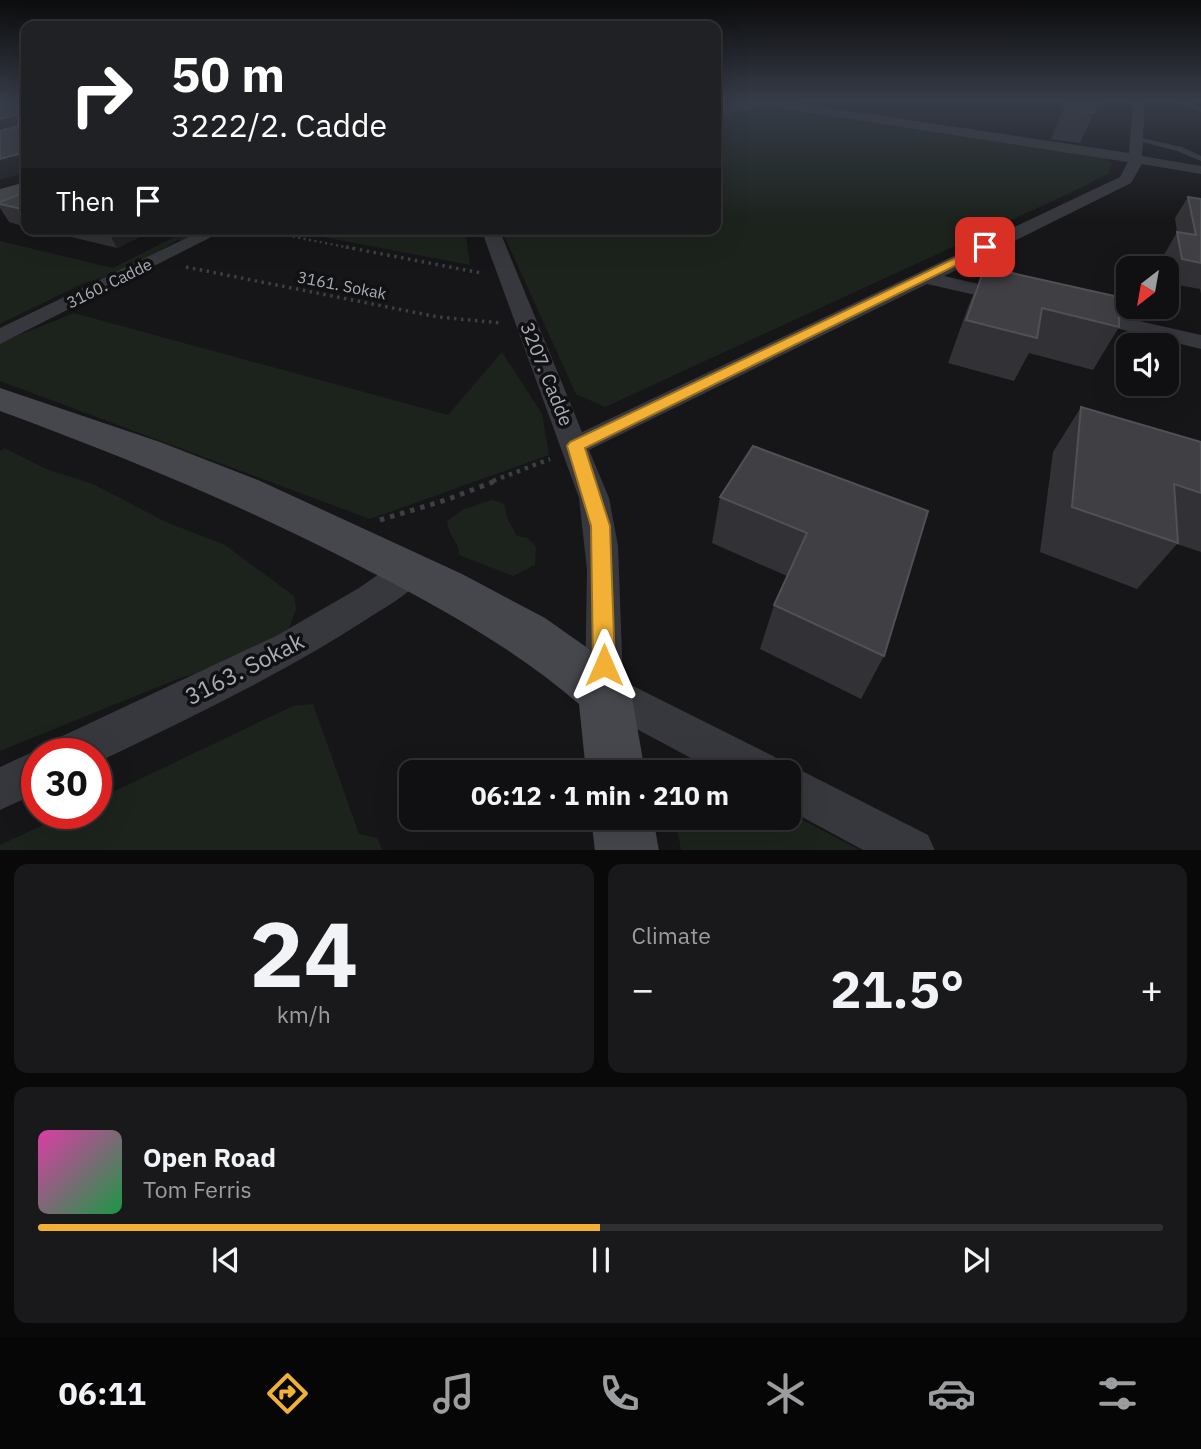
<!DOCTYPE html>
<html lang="en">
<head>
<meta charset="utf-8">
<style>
	body { margin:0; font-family:"IBM Plex Sans",sans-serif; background:#19191b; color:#f1f3f6; height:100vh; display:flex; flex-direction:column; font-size:26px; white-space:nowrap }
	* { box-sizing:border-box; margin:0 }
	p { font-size:23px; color:#9c9d9f }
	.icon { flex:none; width:38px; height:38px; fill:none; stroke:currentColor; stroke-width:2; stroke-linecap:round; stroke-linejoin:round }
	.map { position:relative; height:850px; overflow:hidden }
	.panel { display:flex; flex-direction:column; gap:14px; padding:14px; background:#09090a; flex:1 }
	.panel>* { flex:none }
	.hud { position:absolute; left:21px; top:21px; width:700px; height:214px; border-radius:14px; box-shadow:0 7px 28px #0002,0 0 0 2px #303032; background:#202124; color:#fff; overflow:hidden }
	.needle { width:46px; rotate:211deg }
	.buttons { position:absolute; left:1116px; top:256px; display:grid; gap:14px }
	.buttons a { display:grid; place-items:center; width:63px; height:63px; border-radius:14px; background:#101012; box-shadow:0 7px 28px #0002,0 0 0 2px #303032; font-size:35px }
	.speed { position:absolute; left:21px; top:738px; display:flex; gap:14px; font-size:35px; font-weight:700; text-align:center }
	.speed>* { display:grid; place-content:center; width:91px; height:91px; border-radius:50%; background:#101012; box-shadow:0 7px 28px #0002,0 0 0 2px #303032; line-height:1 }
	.speed .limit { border:10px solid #d22; background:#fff; color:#111 }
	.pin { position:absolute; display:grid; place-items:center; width:60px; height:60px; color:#fff; margin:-30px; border-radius:14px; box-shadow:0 4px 10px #0006 }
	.me { position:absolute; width:77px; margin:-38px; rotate:0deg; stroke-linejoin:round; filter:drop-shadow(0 0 5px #0008) }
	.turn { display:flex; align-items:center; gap:24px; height:147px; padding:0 35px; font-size:32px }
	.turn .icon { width:91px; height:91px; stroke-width:2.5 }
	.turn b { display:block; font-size:49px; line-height:60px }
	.then { display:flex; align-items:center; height:66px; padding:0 35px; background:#0003; gap:14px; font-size:26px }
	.big { font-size:52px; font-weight:800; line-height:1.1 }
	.panel .card { flex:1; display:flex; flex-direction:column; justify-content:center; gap:10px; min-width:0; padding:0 24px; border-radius:14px; background:#19191b }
	.panel .dial { align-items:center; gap:0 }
	.dial b { font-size:91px; line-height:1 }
	.song { display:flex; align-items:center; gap:21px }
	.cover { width:84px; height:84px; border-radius:10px; background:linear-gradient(135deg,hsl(320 70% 55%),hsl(140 70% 35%)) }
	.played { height:7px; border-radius:4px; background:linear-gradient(90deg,#f2b134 50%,#303032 50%) }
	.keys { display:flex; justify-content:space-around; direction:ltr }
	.heat { display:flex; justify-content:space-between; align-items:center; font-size:38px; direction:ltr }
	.panel .tiles { flex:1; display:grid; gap:14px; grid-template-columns:1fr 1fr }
	.card:last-child { grid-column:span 2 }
	.trip { position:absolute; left:399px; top:760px; width:402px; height:70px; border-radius:14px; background:#101012; box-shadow:0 7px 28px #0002,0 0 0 2px #303032; font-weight:800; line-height:70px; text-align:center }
	.tab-bar { display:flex; height:112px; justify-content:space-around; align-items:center; background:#060607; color:#9c9d9f }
	.tab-bar .icon { width:49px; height:49px }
	.tab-bar .current { color:#f2b134 }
	.tab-bar b { font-size:32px; color:#f1f3f6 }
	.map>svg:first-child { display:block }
</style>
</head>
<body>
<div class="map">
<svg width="1201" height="851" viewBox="0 0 1201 851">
	<rect width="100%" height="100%" fill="#161618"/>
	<g fill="#1c231d">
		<polygon points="768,105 1084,151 1107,159 1112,164 1108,174 1070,193 605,407 576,394 501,229 716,229 716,115"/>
		<polygon points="190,229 212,229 188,242 178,240 125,271 84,283 0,324 0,241 113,268"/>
		<polygon points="281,229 465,229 470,265"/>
		<polygon points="74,313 448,415 502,352 542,414 549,455 370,519 0,381 0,343"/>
		<polygon points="4,448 46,469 93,484 166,522 225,545 294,596 296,609 289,628 244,657 175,680 0,751 0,451"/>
		<path d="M492 500 504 504 508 520 517 536 527 538 536 547 535 565 513 576 459 555C461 544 448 537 447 521L464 509Z"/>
		<polygon points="313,704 359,834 377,838 382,850 0,850 0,845 67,814 96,814 96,800 293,706"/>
		<polygon points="789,813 860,850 681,850 675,817 789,817"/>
	</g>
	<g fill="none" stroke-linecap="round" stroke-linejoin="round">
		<polyline stroke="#3d3f44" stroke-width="2.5" stroke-dasharray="2 3.5" stroke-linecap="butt" points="255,229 355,249"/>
		<g stroke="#3d3f44" stroke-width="3.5" stroke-dasharray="2.5 4.5" stroke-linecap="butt">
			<polyline points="346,247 481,273"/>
			<polyline points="186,267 438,317 501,323"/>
		</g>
		<polyline stroke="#3d3f44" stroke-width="4.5" stroke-dasharray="3.5 5" stroke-linecap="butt" points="493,481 550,459"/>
		<polyline stroke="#3d3f44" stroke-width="5" stroke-dasharray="4.5 6" stroke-linecap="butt" points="380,520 446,500 498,480"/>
		<g fill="#37383d" fill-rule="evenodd">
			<polygon points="1169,101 1179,101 1201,108 1201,112"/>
			<polygon points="1137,137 1182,147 1201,156 1201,161 1177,151 1135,140"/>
		</g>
		<g fill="#37383d" fill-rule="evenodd">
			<polygon points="752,101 782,101 1129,153 1133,101 1145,101 1142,156 1201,166 1201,174 1142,164 1131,183 944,276 1018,293 1021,297 1018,301 1011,303 927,284 589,450 609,498 618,546 623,681 775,757 780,769 789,766 804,772 928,835 935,851 865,851 789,810 789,772 717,772 590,704 585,691 587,570 579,498 481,229 499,229 582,432 1120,177 1128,162 765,106 716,116 716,108"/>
			<polygon points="205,229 227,229 0,344 0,328"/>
			<polygon points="1086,309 1201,335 1201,349 1079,319 1075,315 1079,311"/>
			<path d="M411 556 423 560 427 570C417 590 389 605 370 617 283 674 189 718 96 763V754H50L56 739 276 636 359 588 399 560Z"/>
			<polygon points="37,750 47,754 37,754 37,793 0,810 0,767"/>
		</g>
		<g fill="#45474d" fill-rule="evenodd">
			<polygon points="26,182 26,195 0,203 0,189"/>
			<path d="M0 388 160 442 258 480 462 574 545 618 623 673 631 691 645 772H586L579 704C515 649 443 609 369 571 247 507 130 459 0 411Z"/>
			<polygon points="591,817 653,817 659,851 595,851"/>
		</g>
	</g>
	<g fill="#323236">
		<polygon points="1067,101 1094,113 1080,143 1051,139"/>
		<polygon points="26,192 26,227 9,222 0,208 0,202"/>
		<polygon points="1188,197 1201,199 1201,294 1200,289 1167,283 1167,268 1165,268 1164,255 1177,232 1175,218"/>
		<polygon points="38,229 155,229 117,248"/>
		<polygon points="985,267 1119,327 1093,370 1029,353 1014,381 948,363 968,307"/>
		<polygon points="1081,407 1201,442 1201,552 1177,544 1137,589 1040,552 1053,452"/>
		<polygon points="753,446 884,656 861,699 760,649 774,605 787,576 712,543 720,497"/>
	</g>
	<g fill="#212124">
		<polygon points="19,114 26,127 0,137 0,119"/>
		<polygon points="26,152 26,172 0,180 0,159"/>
		<polygon points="107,229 155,229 117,248"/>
	</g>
	<g fill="#3f3f44" stroke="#4f5156" stroke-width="2">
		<polygon points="0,101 26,101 26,152 0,159 0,131 18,126 19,114 0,119"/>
		<polygon points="1067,101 1098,101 1094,113 1064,109"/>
		<polygon points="26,192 26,210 0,204 0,202"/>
		<polygon points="1188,197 1201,199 1201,263 1182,259 1177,232 1196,235"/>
		<polygon points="985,267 1119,297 1119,327 1042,308 1037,338 966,320"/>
		<polygon points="1081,407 1201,442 1201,493 1174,484 1178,543 1072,507"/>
		<polygon points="753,446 928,511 884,656 774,605 807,533 720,497"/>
	</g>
	<linearGradient id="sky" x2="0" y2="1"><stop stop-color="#0c0c0d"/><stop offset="0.46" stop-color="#363c48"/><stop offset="1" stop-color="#363c48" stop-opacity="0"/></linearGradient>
	<rect width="1201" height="220" fill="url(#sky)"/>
	<polygon fill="#f2b134" stroke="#9d7322" stroke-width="2" points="985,244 991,247 989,249 585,448 610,526 615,665 612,672 604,675 596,672 593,665 591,526 567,446 570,442"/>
	<g text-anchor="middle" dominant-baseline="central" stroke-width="7" stroke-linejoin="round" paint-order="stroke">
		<g font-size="16" fill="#a8adb8" stroke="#111113">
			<text transform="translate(109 283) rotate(-26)">3160. Cadde</text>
			<text transform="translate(342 285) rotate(11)">3161. Sokak</text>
		</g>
		<g font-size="19" fill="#a8adb8" stroke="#111113">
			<text transform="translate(547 374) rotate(68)">3207. Cadde</text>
		</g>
		<g font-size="23" fill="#a8adb8" stroke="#111113">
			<text transform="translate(244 668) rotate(-27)">3163. Sokak</text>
		</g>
	</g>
</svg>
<div class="buttons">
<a><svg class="needle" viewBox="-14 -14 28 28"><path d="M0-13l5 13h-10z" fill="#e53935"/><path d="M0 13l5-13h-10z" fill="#9c9d9f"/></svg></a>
<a><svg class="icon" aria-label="sound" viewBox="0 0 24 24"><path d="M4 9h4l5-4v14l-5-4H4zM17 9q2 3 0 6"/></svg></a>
</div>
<div class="speed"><div class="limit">30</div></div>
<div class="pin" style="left:985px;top:247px;background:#d93025"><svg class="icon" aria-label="arrive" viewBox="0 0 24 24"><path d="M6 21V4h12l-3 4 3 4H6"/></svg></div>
<svg class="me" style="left:604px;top:665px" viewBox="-20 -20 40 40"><path d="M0-17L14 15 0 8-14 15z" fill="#f2b134" stroke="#fff" stroke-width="4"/></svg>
<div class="trip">06:12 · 1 min · 210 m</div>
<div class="hud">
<div class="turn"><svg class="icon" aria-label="right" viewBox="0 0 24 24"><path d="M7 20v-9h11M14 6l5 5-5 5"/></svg><div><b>50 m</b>3222/2. Cadde</div></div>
<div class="then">Then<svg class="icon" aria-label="arrive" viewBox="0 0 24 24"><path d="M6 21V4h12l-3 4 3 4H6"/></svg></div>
</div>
</div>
<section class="panel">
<div class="tiles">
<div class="card dial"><b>24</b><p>km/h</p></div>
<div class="card"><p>Climate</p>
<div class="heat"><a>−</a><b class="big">21.5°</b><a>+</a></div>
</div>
<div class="card">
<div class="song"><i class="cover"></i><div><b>Open Road</b><p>Tom Ferris</p></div></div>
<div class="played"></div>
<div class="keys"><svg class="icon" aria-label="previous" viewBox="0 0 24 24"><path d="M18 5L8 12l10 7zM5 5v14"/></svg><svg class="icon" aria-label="pause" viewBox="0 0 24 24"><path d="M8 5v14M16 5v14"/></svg><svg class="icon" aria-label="next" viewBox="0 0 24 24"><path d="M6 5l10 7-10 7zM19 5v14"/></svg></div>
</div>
</div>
</section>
<nav class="tab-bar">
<b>06:11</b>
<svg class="icon current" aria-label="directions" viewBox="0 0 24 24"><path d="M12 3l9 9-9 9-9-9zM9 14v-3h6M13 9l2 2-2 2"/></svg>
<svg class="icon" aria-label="music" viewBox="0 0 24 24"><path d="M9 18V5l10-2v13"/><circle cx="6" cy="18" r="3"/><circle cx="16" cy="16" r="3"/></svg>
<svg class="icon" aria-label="phone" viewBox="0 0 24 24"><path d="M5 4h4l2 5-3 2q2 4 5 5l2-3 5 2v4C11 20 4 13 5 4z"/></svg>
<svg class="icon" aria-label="climate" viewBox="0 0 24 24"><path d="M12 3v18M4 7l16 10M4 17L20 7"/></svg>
<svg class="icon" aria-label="car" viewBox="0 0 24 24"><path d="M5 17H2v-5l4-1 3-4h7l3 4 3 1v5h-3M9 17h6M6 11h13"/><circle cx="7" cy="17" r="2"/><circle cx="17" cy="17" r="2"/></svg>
<svg class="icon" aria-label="filters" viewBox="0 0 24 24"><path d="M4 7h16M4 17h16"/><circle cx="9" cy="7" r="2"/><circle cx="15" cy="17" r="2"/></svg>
</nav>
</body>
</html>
